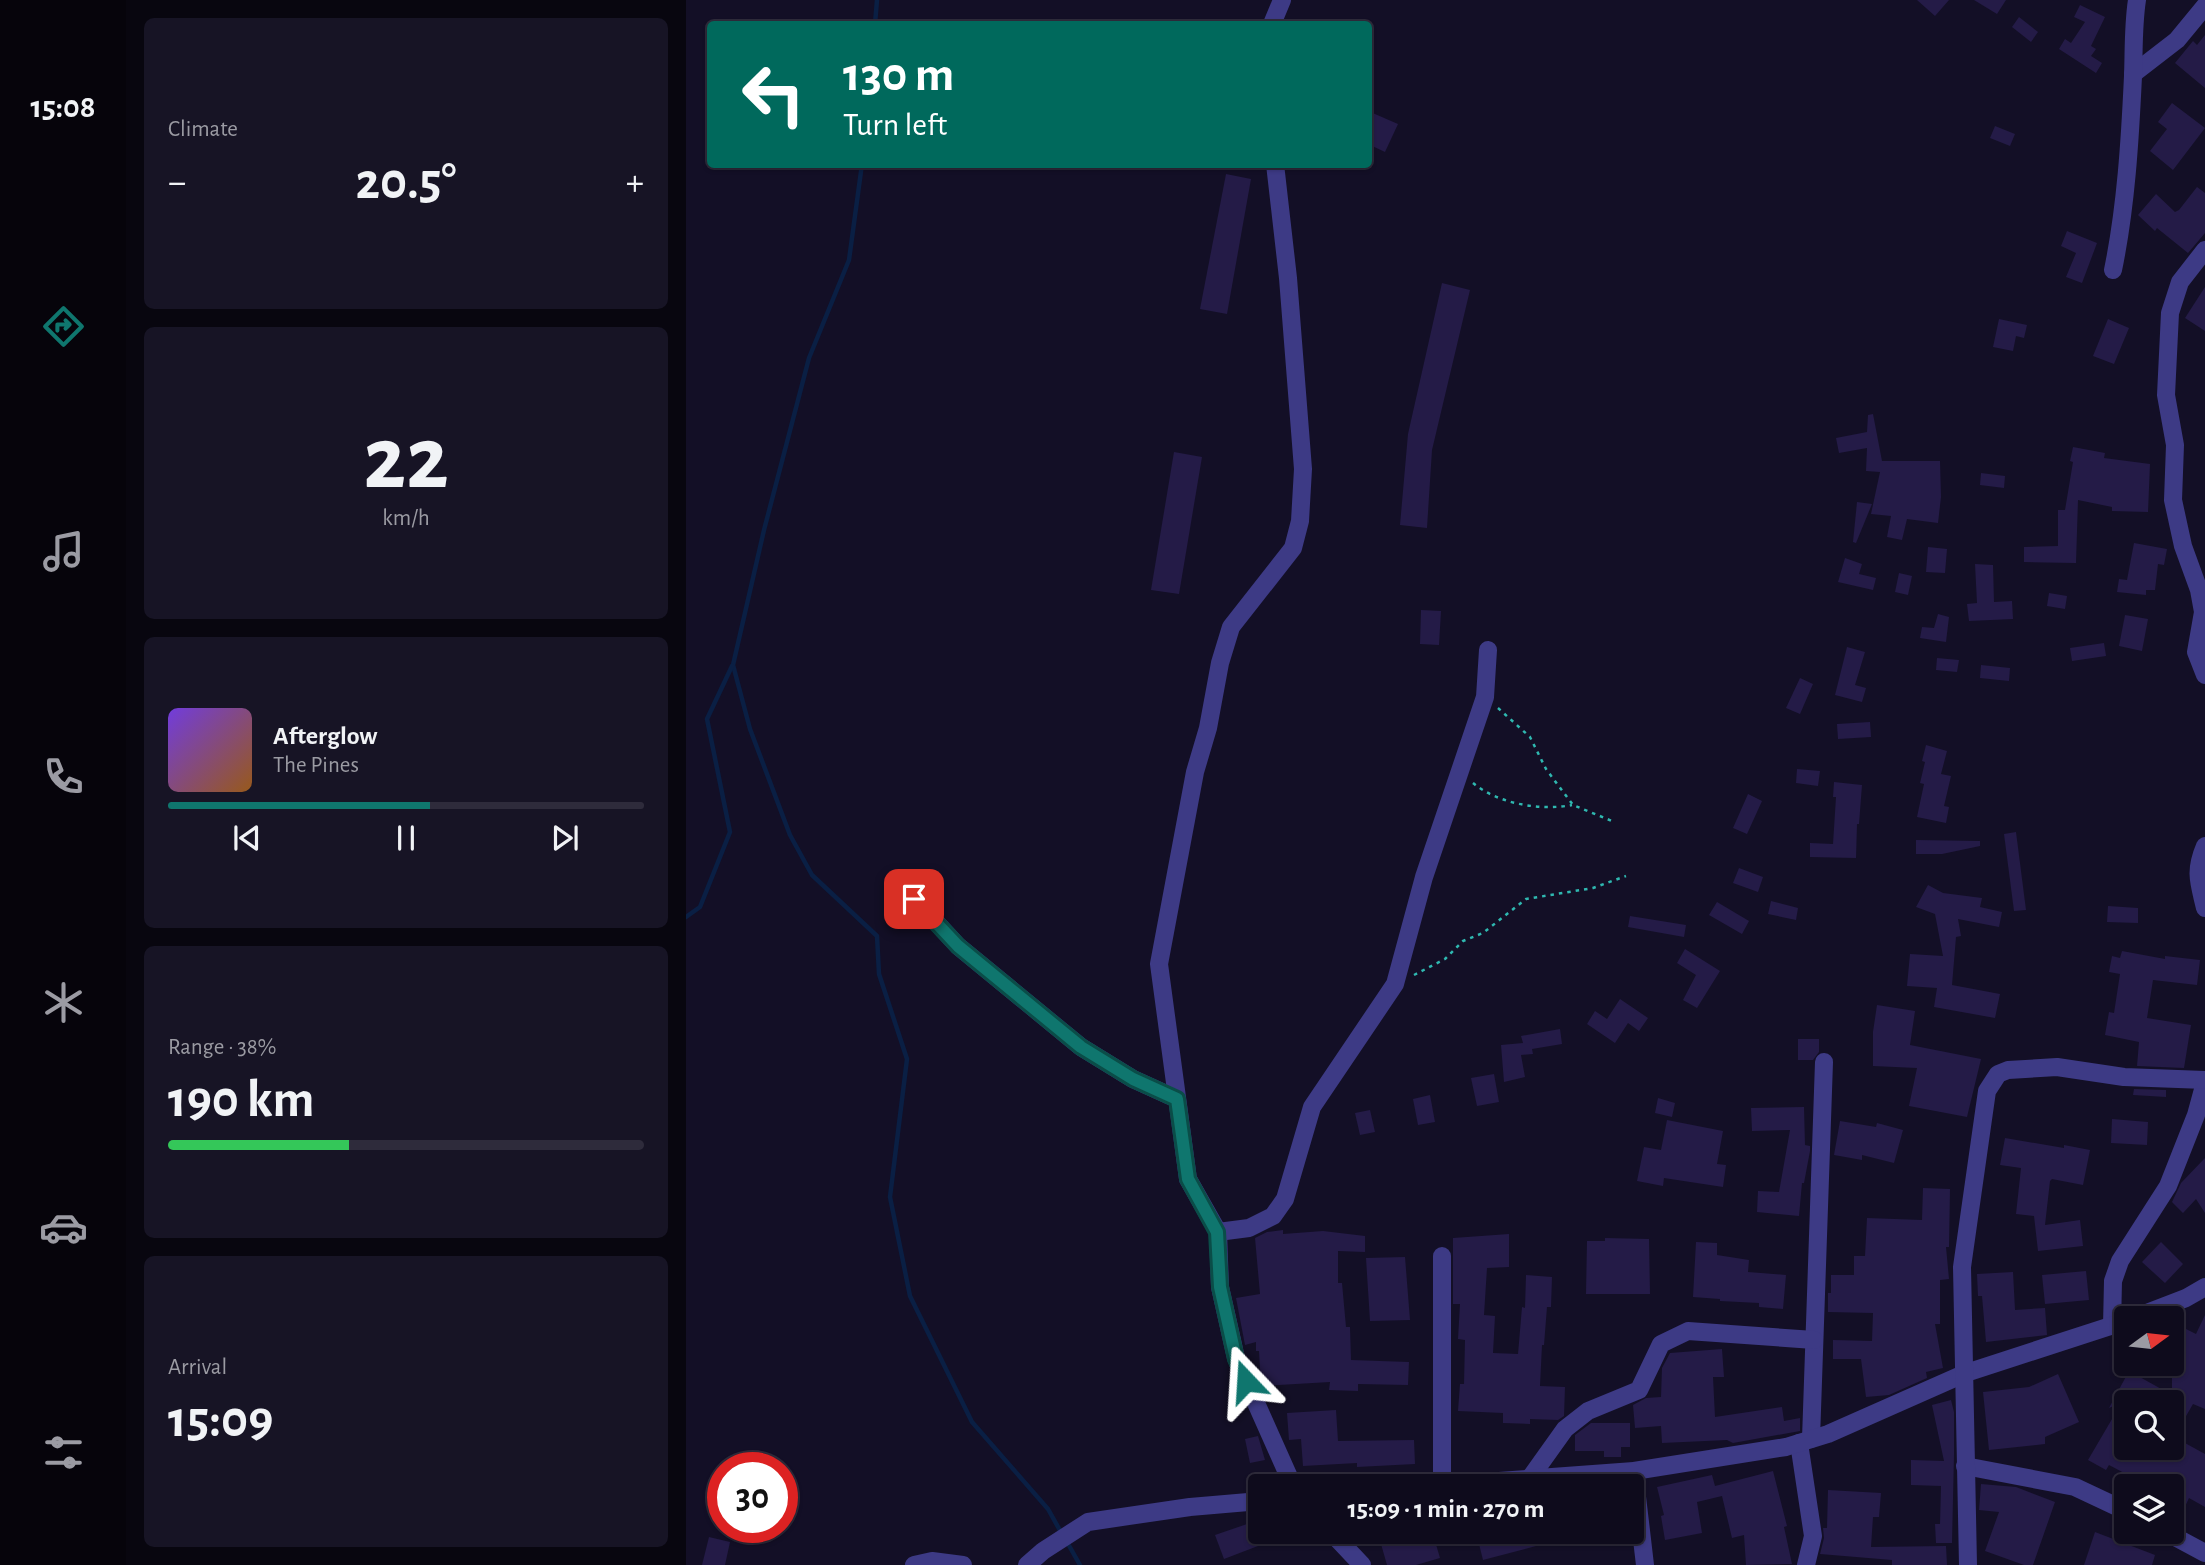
<!DOCTYPE html>
<html lang="en">
<head>
<meta charset="utf-8">
<style>
	body { margin:0; font-family:"Alegreya Sans",sans-serif; background:#171425; color:#f1f3f6; height:100vh; display:flex; flex-direction:column; font-size:26px; white-space:nowrap }
	* { box-sizing:border-box; margin:0 }
	p { font-size:23px; color:#9b9ba3 }
	.icon { flex:none; width:38px; height:38px; fill:none; stroke:currentColor; stroke-width:2; stroke-linecap:round; stroke-linejoin:round }
	.map { position:relative; flex:1; overflow:hidden }
	.details { display:flex; flex-direction:column; gap:18px; padding:18px; background:#08060f; width:560px }
	.details>* { flex:none }
	.banner { position:absolute; left:21px; top:21px; width:665px; height:147px; border-radius:7px; box-shadow:0 2px 5px #0004,0 0 0 2px #2e2b3b; background:#00695c; color:#fff; overflow:hidden }
	.needle { width:46px; rotate:75deg }
	.controls { position:absolute; left:1428px; top:1306px; display:grid; gap:14px }
	.controls a { display:grid; place-items:center; width:70px; height:70px; border-radius:7px; background:#0e0b1c; box-shadow:0 2px 5px #0004,0 0 0 2px #2e2b3b; font-size:35px }
	.speed { position:absolute; left:21px; top:1452px; display:flex; gap:14px; font-size:35px; font-weight:700; text-align:center }
	.speed>* { display:grid; place-content:center; width:91px; height:91px; border-radius:50%; background:#0e0b1c; box-shadow:0 2px 5px #0004,0 0 0 2px #2e2b3b; line-height:1 }
	.speed .limit { border:10px solid #d22; background:#fff; color:#111 }
	.pin { position:absolute; display:grid; place-items:center; width:60px; height:60px; color:#fff; margin:-30px; border-radius:14px; box-shadow:0 4px 10px #0006 }
	.me { position:absolute; width:77px; margin:-38px; rotate:340deg; stroke-linejoin:round; filter:drop-shadow(0 0 5px #0008) }
	.turn { display:flex; align-items:center; gap:24px; height:147px; padding:0 21px; font-size:32px }
	.turn .icon { width:91px; height:91px; stroke-width:2.5 }
	.turn b { display:block; font-size:49px; line-height:60px }
	.big { font-size:52px; font-weight:700; line-height:1.1 }
	.details .card { flex:1; display:flex; flex-direction:column; justify-content:center; gap:10px; min-width:0; padding:0 24px; border-radius:10px; background:#171425 }
	.details .dial { align-items:center; gap:0 }
	.dial b { font-size:91px; line-height:1 }
	.song { display:flex; align-items:center; gap:21px }
	.cover { width:84px; height:84px; border-radius:10px; background:linear-gradient(135deg,hsl(260 70% 55%),hsl(30 70% 35%)) }
	.played { height:7px; border-radius:4px; background:linear-gradient(90deg,#0f766e 55%,#2e2b3b 55%) }
	.keys { display:flex; justify-content:space-around; direction:ltr }
	.heat { display:flex; justify-content:space-between; align-items:center; font-size:38px; direction:ltr }
	.charge { height:10px; border-radius:5px; background:linear-gradient(90deg,#34c759 38%,#2e2b3b 0) }
	.trip { position:absolute; left:562px; top:1474px; width:396px; height:70px; border-radius:7px; background:#0e0b1c; box-shadow:0 2px 5px #0004,0 0 0 2px #2e2b3b; font-weight:700; line-height:70px; text-align:center }
	main { display:flex; flex:1; min-height:0 }
	.menu { display:flex; flex-direction:column; width:126px; justify-content:space-around; align-items:center; background:#06040b; color:#9b9ba3 }
	.menu .icon { width:49px; height:49px }
	.menu .active { color:#0f766e }
	.menu b { font-size:32px; color:#f1f3f6 }
	.map>svg:first-child { display:block }
</style>
</head>
<body>
<main>
<nav class="menu">
<b>15:08</b>
<svg class="icon active" aria-label="directions" viewBox="0 0 24 24"><path d="M12 3l9 9-9 9-9-9zM9 14v-3h6M13 9l2 2-2 2"/></svg>
<svg class="icon" aria-label="music" viewBox="0 0 24 24"><path d="M9 18V5l10-2v13"/><circle cx="6" cy="18" r="3"/><circle cx="16" cy="16" r="3"/></svg>
<svg class="icon" aria-label="phone" viewBox="0 0 24 24"><path d="M5 4h4l2 5-3 2q2 4 5 5l2-3 5 2v4C11 20 4 13 5 4z"/></svg>
<svg class="icon" aria-label="climate" viewBox="0 0 24 24"><path d="M12 3v18M4 7l16 10M4 17L20 7"/></svg>
<svg class="icon" aria-label="car" viewBox="0 0 24 24"><path d="M5 17H2v-5l4-1 3-4h7l3 4 3 1v5h-3M9 17h6M6 11h13"/><circle cx="7" cy="17" r="2"/><circle cx="17" cy="17" r="2"/></svg>
<svg class="icon" aria-label="filters" viewBox="0 0 24 24"><path d="M4 7h16M4 17h16"/><circle cx="9" cy="7" r="2"/><circle cx="15" cy="17" r="2"/></svg>
</nav>
<section class="details">
<div class="card"><p>Climate</p>
<div class="heat"><a>−</a><b class="big">20.5°</b><a>+</a></div>
</div>
<div class="card dial"><b>22</b><p>km/h</p></div>
<div class="card">
<div class="song"><i class="cover"></i><div><b>Afterglow</b><p>The Pines</p></div></div>
<div class="played"></div>
<div class="keys"><svg class="icon" aria-label="previous" viewBox="0 0 24 24"><path d="M18 5L8 12l10 7zM5 5v14"/></svg><svg class="icon" aria-label="pause" viewBox="0 0 24 24"><path d="M8 5v14M16 5v14"/></svg><svg class="icon" aria-label="next" viewBox="0 0 24 24"><path d="M6 5l10 7-10 7zM19 5v14"/></svg></div>
</div>
<div class="card"><p>Range · 38%</p><b class="big">190 km</b><div class="charge"></div></div>
<div class="card"><p>Arrival</p><b class="big">15:09</b></div>
</section>
<div class="map">
<svg width="1519" height="1565" viewBox="0 0 1519 1565">
	<rect width="100%" height="100%" fill="#130f26"/>
	<g fill="none" stroke-linecap="round" stroke-linejoin="round">
		<g stroke="#0a1f44" stroke-width="4.5">
			<polyline points="189,24 191,0"/>
			<polyline points="176,164 163,260 123,358 78,530 47,665 64,729 104,835 126,875 191,936 193,974 221,1059 204,1197 224,1296 286,1422 362,1509 376,1534"/>
			<polyline points="0,917 14,907 44,832 21,719 46,666"/>
			<polyline points="381,1542 394,1565"/>
		</g>
	</g>
	<g fill="#241b47" fill-rule="evenodd">
		<polygon points="1231,0 1263,0 1249,16"/>
		<polygon points="1288,0 1320,0 1311,14"/>
		<polygon points="1394,5 1419,17 1405,46 1410,49 1405,56 1416,63 1410,73 1373,49 1379,39 1385,43 1399,22 1388,17"/>
		<polygon points="1333,17 1352,32 1345,42 1326,27"/>
		<polygon points="1519,35 1519,88 1489,63 1507,41 1511,45"/>
		<polygon points="1486,103 1519,128 1487,170 1464,151 1481,129 1472,122"/>
		<polygon points="682,111 712,124 699,152 682,144"/>
		<polygon points="1309,126 1329,134 1324,146 1304,138"/>
		<polygon points="540,174 565,179 541,314 514,309"/>
		<polygon points="1511,187 1519,193 1519,233 1502,253 1471,228 1469,231 1452,215 1470,194 1489,212 1493,210"/>
		<polygon points="1381,231 1411,243 1396,283 1380,277 1390,253 1375,246"/>
		<polygon points="756,283 784,290 746,450 741,528 714,525 722,434"/>
		<polygon points="1519,287 1519,331 1499,318"/>
		<polygon points="1313,319 1341,325 1338,338 1330,336 1327,351 1307,347"/>
		<polygon points="1422,319 1443,328 1428,364 1407,356"/>
		<polygon points="1187,414 1196,461 1254,461 1255,497 1252,523 1221,519 1216,540 1201,537 1205,516 1185,514 1194,472 1180,471 1181,448 1153,453 1150,438 1181,432 1182,415"/>
		<polygon points="1387,447 1419,453 1418,458 1464,464 1462,512 1426,511 1426,507 1392,500 1390,563 1338,562 1338,547 1372,546 1372,510 1379,510 1387,462 1384,461"/>
		<polygon points="488,452 516,457 493,594 465,590"/>
		<polygon points="1295,473 1319,476 1318,488 1294,485"/>
		<polygon points="1171,502 1186,504 1170,543 1167,542"/>
		<polygon points="1448,543 1481,549 1478,565 1472,564 1469,590 1460,590 1460,595 1431,592 1433,579 1441,580"/>
		<polygon points="1242,547 1261,549 1259,573 1240,572"/>
		<polygon points="1159,558 1176,564 1173,574 1190,578 1187,590 1152,582"/>
		<polygon points="1289,564 1307,565 1308,602 1326,601 1327,619 1283,621 1281,604 1291,603"/>
		<polygon points="1213,573 1226,576 1222,595 1209,592"/>
		<polygon points="1363,593 1381,596 1379,609 1361,606"/>
		<polygon points="735,610 755,611 753,645 734,644"/>
		<polygon points="1252,614 1263,617 1260,642 1234,638 1236,627 1248,628"/>
		<polygon points="1439,615 1462,619 1456,651 1433,646"/>
		<polygon points="1418,643 1420,656 1386,661 1384,648"/>
		<polygon points="1161,647 1179,652 1169,685 1180,688 1176,702 1149,695"/>
		<polygon points="1251,658 1273,660 1271,672 1250,670"/>
		<polygon points="1295,665 1324,668 1323,681 1294,678"/>
		<polygon points="1114,678 1127,684 1114,714 1100,708"/>
		<polygon points="1184,722 1185,737 1152,739 1151,724"/>
		<polygon points="1240,745 1261,751 1255,774 1265,776 1258,806 1263,807 1260,823 1231,817 1238,784 1234,783 1239,762 1236,761"/>
		<polygon points="1111,769 1134,771 1132,786 1110,783"/>
		<polygon points="1148,782 1176,785 1173,824 1171,824 1170,858 1124,857 1124,843 1147,844 1150,797 1147,797"/>
		<polygon points="1062,794 1076,801 1061,834 1047,828"/>
		<polygon points="1330,832 1340,910 1328,911 1318,834"/>
		<polygon points="1230,840 1294,841 1294,846 1256,854 1230,854"/>
		<polygon points="1053,868 1077,877 1072,892 1047,883"/>
		<polygon points="1242,885 1257,893 1296,898 1294,907 1316,912 1313,927 1272,919 1275,936 1270,937 1266,985 1314,994 1309,1018 1248,1007 1251,988 1221,986 1224,954 1257,956 1249,914 1230,907"/>
		<polygon points="1085,901 1112,908 1110,920 1082,914"/>
		<polygon points="1031,902 1063,921 1056,934 1023,915"/>
		<polygon points="1422,906 1452,908 1452,923 1421,922"/>
		<polygon points="944,916 1000,925 998,937 942,927"/>
		<polygon points="999,949 1034,971 1011,1008 997,1000 1010,975 991,963"/>
		<polygon points="1436,951 1479,959 1479,956 1514,960 1511,985 1467,980 1461,1018 1505,1025 1498,1068 1451,1066 1453,1042 1419,1035 1423,1012 1428,1013 1434,974 1423,972 1426,956 1434,958"/>
		<polygon points="934,999 962,1018 953,1031 942,1023 929,1043 901,1024 909,1011 921,1019"/>
		<polygon points="1191,1005 1229,1011 1224,1045 1295,1059 1281,1117 1223,1106 1231,1068 1187,1066 1187,1032"/>
		<polygon points="874,1029 876,1044 846,1049 847,1054 835,1055 839,1077 818,1082 815,1045 837,1043 835,1036"/>
		<polygon points="1112,1039 1133,1039 1133,1052 1127,1060 1112,1060"/>
		<polygon points="808,1074 813,1102 791,1106 785,1078"/>
		<polygon points="1448,1089 1480,1090 1480,1097 1447,1095"/>
		<polygon points="744,1095 749,1122 732,1125 727,1099"/>
		<polygon points="972,1098 989,1103 986,1117 969,1113"/>
		<polygon points="1118,1107 1119,1145 1124,1146 1124,1151 1118,1183 1116,1183 1113,1216 1071,1212 1072,1191 1093,1192 1104,1130 1066,1131 1065,1108"/>
		<polygon points="684,1110 689,1132 674,1135 669,1113"/>
		<polygon points="1426,1119 1462,1122 1461,1145 1425,1143"/>
		<polygon points="981,1120 1037,1131 1031,1164 1040,1165 1037,1187 978,1178 977,1186 951,1181 958,1147 975,1150"/>
		<polygon points="1154,1121 1190,1127 1191,1123 1217,1130 1208,1163 1176,1155 1176,1160 1148,1155"/>
		<polygon points="1319,1138 1378,1148 1378,1145 1404,1150 1397,1185 1366,1179 1364,1181 1359,1225 1394,1220 1397,1246 1352,1251 1348,1216 1330,1214 1335,1168 1314,1165"/>
		<polygon points="1519,1158 1519,1213 1510,1199 1497,1213 1486,1202 1495,1183"/>
		<polygon points="1237,1188 1264,1189 1263,1247 1260,1247 1263,1279 1254,1280 1254,1324 1249,1324 1257,1368 1240,1372 1241,1378 1203,1395 1180,1397 1175,1359 1147,1359 1147,1340 1186,1341 1187,1313 1142,1312 1142,1293 1145,1293 1145,1275 1168,1275 1168,1256 1179,1256 1181,1218 1236,1220"/>
		<polygon points="597,1230 597,1234 637,1231 679,1236 679,1252 652,1251 652,1283 656,1283 660,1327 664,1327 665,1360 723,1362 722,1385 672,1384 672,1391 643,1390 644,1382 575,1386 573,1351 570,1351 570,1342 559,1345 550,1298 574,1294 569,1238 581,1232"/>
		<polygon points="823,1234 823,1267 801,1268 798,1315 809,1316 807,1353 832,1354 836,1307 839,1308 840,1275 866,1277 865,1307 861,1307 858,1345 856,1345 854,1386 879,1387 878,1416 872,1420 844,1419 844,1424 817,1423 817,1413 772,1411 774,1384 778,1384 779,1340 772,1339 774,1304 767,1304 767,1238"/>
		<polygon points="919,1238 963,1239 964,1294 900,1294 901,1241 919,1241"/>
		<polygon points="1010,1242 1031,1243 1031,1255 1063,1260 1062,1272 1100,1275 1097,1309 1073,1307 1073,1303 1034,1301 1034,1299 1007,1297"/>
		<polygon points="1475,1242 1497,1264 1479,1283 1456,1262"/>
		<polygon points="719,1257 724,1320 684,1321 680,1258"/>
		<polygon points="1400,1271 1403,1300 1359,1304 1356,1275"/>
		<polygon points="1327,1272 1329,1310 1359,1308 1361,1335 1300,1342 1296,1296 1292,1296 1291,1274"/>
		<path d="M1519 1315V1409L1507 1404 1488 1437 1519 1454V1507L1503 1498 1497 1511 1486 1505V1486H1463L1423 1465 1420 1470 1402 1460 1436 1402 1423 1408 1443 1371 1486 1395V1322L1510 1334ZM1440 1402H1486V1447H1440Z"/>
		<polygon points="1036,1349 1038,1377 1027,1377 1029,1417 1096,1407 1098,1421 1114,1418 1114,1431 1047,1443 1041,1440 976,1443 975,1426 949,1428 947,1405 960,1398 975,1397 976,1368 984,1353"/>
		<polygon points="1372,1374 1393,1422 1359,1437 1359,1444 1303,1450 1297,1392 1343,1387"/>
		<polygon points="1265,1400 1268,1412 1268,1455 1266,1543 1250,1543 1249,1524 1254,1524 1255,1486 1225,1485 1225,1460 1258,1461 1246,1405"/>
		<polygon points="650,1410 652,1441 728,1440 729,1464 671,1467 671,1463 617,1466 615,1439 603,1440 601,1413"/>
		<polygon points="905,1423 944,1423 944,1447 935,1447 935,1457 918,1457 918,1451 889,1451 889,1435"/>
		<polygon points="572,1436 579,1460 564,1463 559,1439"/>
		<polygon points="1087,1471 1101,1526 1098,1527 1106,1564 1060,1565 1058,1535 1046,1538 1036,1496 1011,1502 1016,1533 979,1540 975,1516 978,1515 971,1487 1026,1475 1029,1486"/>
		<polygon points="1295,1484 1330,1487 1369,1502 1347,1565 1338,1565 1299,1551 1313,1512 1293,1510"/>
		<polygon points="1142,1490 1195,1493 1193,1517 1187,1517 1185,1547 1260,1546 1261,1565 1206,1565 1206,1560 1134,1554 1138,1538 1137,1528 1141,1528"/>
		<polygon points="564,1523 572,1546 538,1559 529,1535"/>
		<polygon points="687,1531 746,1531 754,1558 730,1565 701,1565 695,1544 691,1545"/>
		<polygon points="810,1531 846,1531 850,1546 797,1560 791,1536"/>
		<polygon points="1409,1532 1469,1555 1466,1565 1398,1565"/>
		<polygon points="23,1537 44,1542 39,1565 16,1565"/>
	</g>
	<g fill="none" stroke-linecap="round" stroke-linejoin="round">
		<g stroke="#2fb8b0" stroke-width="2.5" stroke-dasharray="3.5 5" stroke-linecap="butt">
			<polyline points="812,708 844,737 860,769 887,805 926,821"/>
			<path d="M787 783C812 804 855 811 886 805"/>
			<polyline points="728,975 759,959 777,941 797,933 840,899 907,888 940,876"/>
		</g>
		<g stroke="#3d3a85" stroke-width="18">
			<polyline points="586,24 596,0"/>
			<polyline points="1447,74 1491,40 1519,6"/>
			<polyline points="589,164 602,278 617,469 614,521 607,548 545,627 534,663 522,728 509,772 473,964 502,1179 532,1232 534,1287 550,1358 607,1486"/>
			<polyline points="1519,250 1494,282 1484,313 1480,395 1489,445 1487,500 1497,546 1513,590 1517,612 1510,652 1519,675"/>
			<path d="M1427 270C1440 207 1444 140 1447 76 1448 50 1447 26 1451 0"/>
			<path d="M1519 846C1508 872 1513 882 1519 908"/>
			<polyline points="214,883 272,946 395,1047 447,1079 491,1099"/>
			<polyline points="532,1232 563,1228 587,1216 599,1199 626,1107 709,984 738,877 799,697 802,650"/>
			<polyline points="756,1256 756,1485"/>
			<polyline points="1448,1318 1500,1298 1519,1287"/>
			<polyline points="1426,1326 1427,1281 1434,1261 1482,1186 1510,1115 1519,1082"/>
			<polyline points="1125,1439 1138,1062"/>
			<polyline points="1113,1443 1127,1536 1120,1565"/>
			<polyline points="1279,1466 1389,1487 1440,1511"/>
			<polyline points="948,1471 959,1565"/>
			<polyline points="844,1478 879,1429 902,1411 953,1390 975,1344 1002,1331 1128,1340"/>
			<polyline points="744,1486 948,1471 1100,1447 1142,1434 1280,1373 1440,1321"/>
			<polyline points="644,1531 676,1565"/>
			<polyline points="1478,1531 1519,1553"/>
			<polyline points="228,1565 246,1561 277,1565"/>
			<polyline points="341,1565 357,1551 402,1522 504,1507 574,1501"/>
			<polyline points="1282,1565 1276,1267 1301,1091 1312,1074 1322,1070 1371,1067 1438,1077 1519,1080"/>
		</g>
	</g>
	<g fill="none" stroke-linecap="round" stroke-linejoin="round">
		<defs>
			<polyline id="route" points="228,899 272,946 395,1047 447,1079 491,1099 502,1179 531,1232 534,1287 550,1359 560,1381"/>
		</defs>
		<use href="#route" stroke="#0a4d48" stroke-width="18"/>
		<use href="#route" stroke="#0f766e" stroke-width="12"/>
	</g>
</svg>
<div class="controls">
<a><svg class="needle" viewBox="-14 -14 28 28"><path d="M0-13l5 13h-10z" fill="#e53935"/><path d="M0 13l5-13h-10z" fill="#9b9ba3"/></svg></a>
<a><svg class="icon" aria-label="search" viewBox="0 0 24 24"><circle cx="10" cy="10" r="6"/><path d="M15 15l6 6"/></svg></a>
<a><svg class="icon" aria-label="layers" viewBox="0 0 24 24"><path d="M12 4l9 5-9 5-9-5zM3 14l9 5 9-5"/></svg></a>
</div>
<div class="speed"><div class="limit">30</div></div>
<div class="pin" style="left:228px;top:899px;background:#d93025"><svg class="icon" aria-label="arrive" viewBox="0 0 24 24"><path d="M6 21V4h12l-3 4 3 4H6"/></svg></div>
<svg class="me" style="left:560px;top:1381px" viewBox="-20 -20 40 40"><path d="M0-17L14 15 0 8-14 15z" fill="#0f766e" stroke="#fff" stroke-width="4"/></svg>
<div class="trip">15:09 · 1 min · 270 m</div>
<div class="banner">
<div class="turn"><svg class="icon" aria-label="left" viewBox="0 0 24 24"><path d="M17 20v-9H6M10 6l-5 5 5 5"/></svg><div><b>130 m</b>Turn left</div></div>
</div>
</div>
</main>
</body>
</html>
